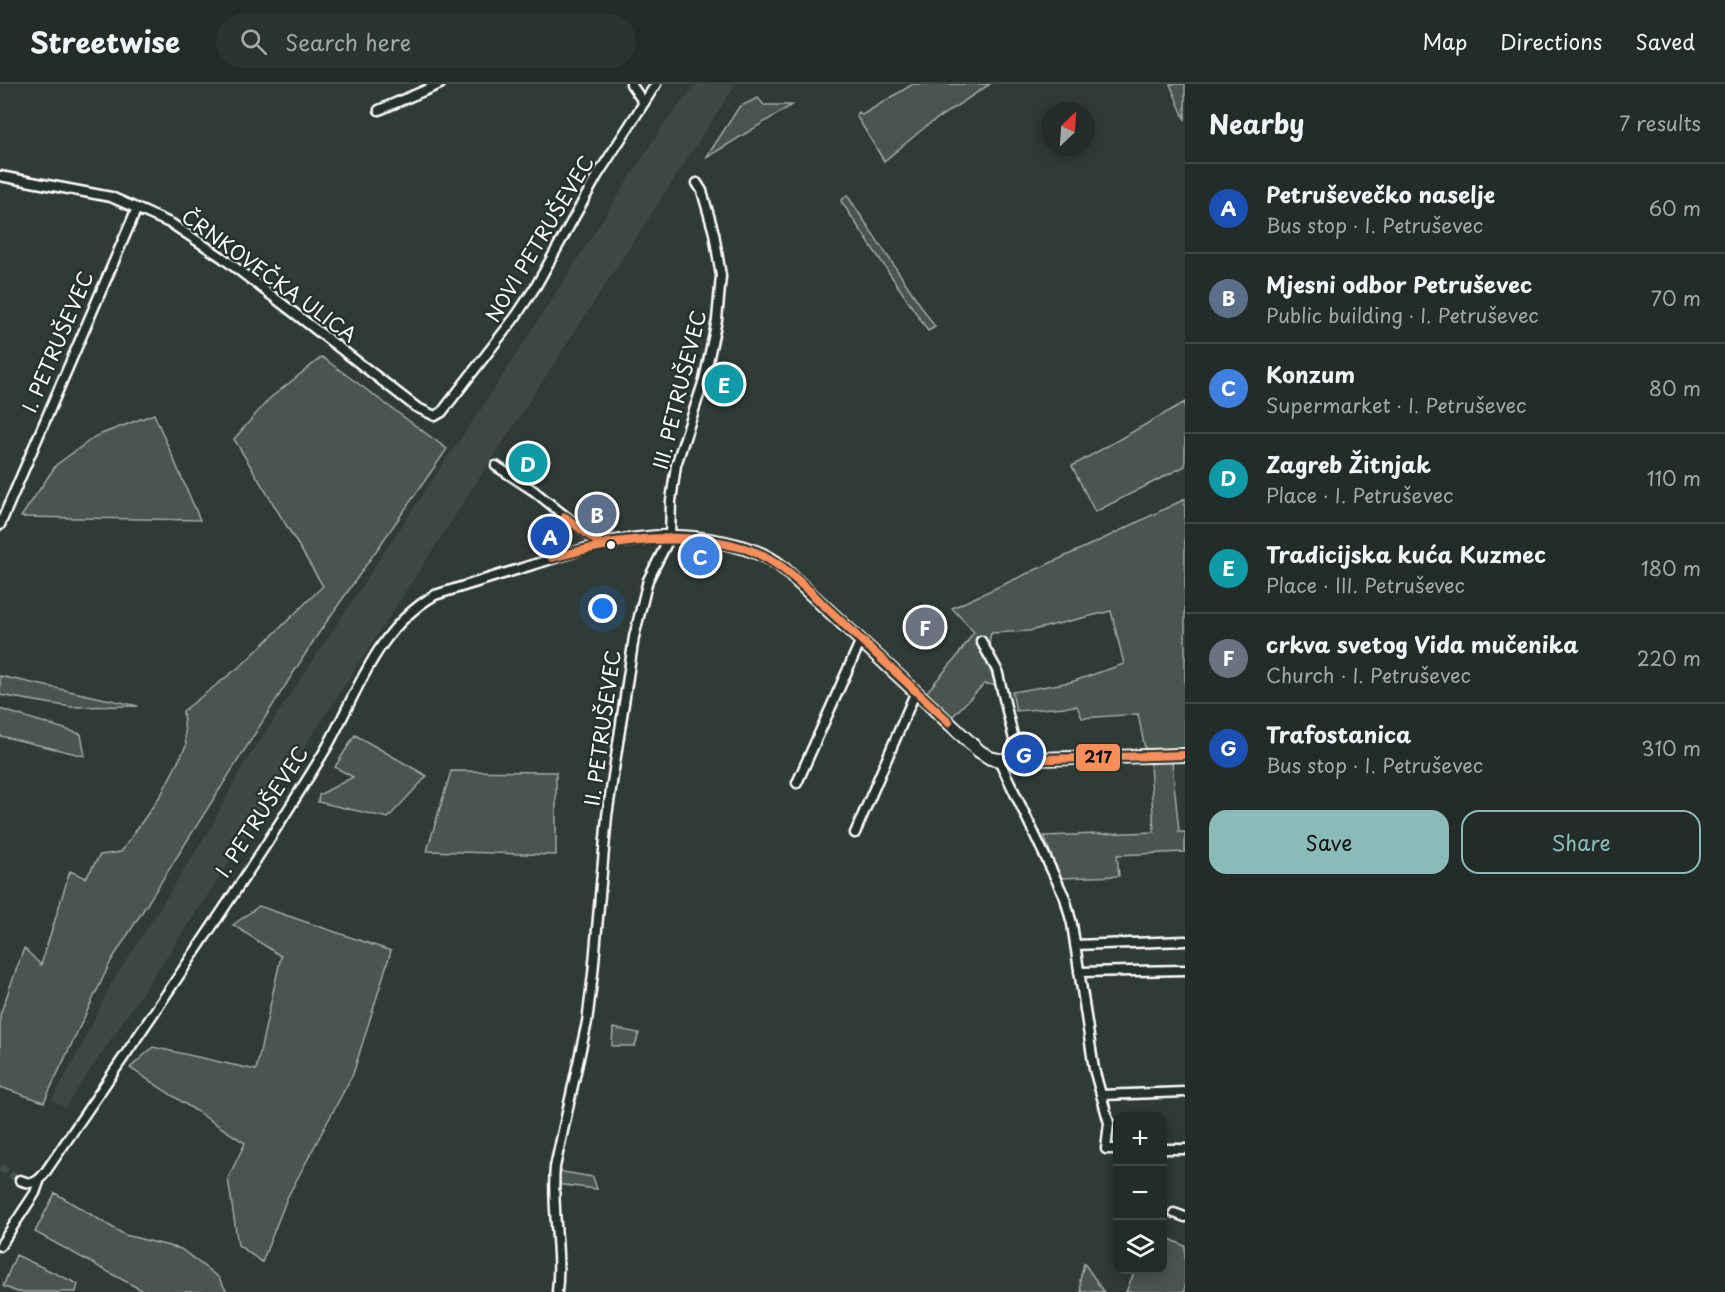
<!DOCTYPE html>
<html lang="en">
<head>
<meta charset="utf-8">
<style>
  :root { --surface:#232c28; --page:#2b3430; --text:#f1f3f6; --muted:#a3a7a8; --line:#404845; --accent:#8bbbb9 }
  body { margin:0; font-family:"Playpen Sans",sans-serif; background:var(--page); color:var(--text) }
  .controls { position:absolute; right:18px; bottom:18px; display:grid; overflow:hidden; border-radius:12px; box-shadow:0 3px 15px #0003 }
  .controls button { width:54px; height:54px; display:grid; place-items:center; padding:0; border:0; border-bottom:2px solid var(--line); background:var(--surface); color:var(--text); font:30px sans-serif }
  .compass { position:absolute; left:1041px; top:18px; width:54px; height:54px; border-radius:50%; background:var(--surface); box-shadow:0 3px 15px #0003; rotate:25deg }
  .you { position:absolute; left:603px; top:525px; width:21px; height:21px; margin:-15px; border:4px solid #fff; border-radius:50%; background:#1a73e8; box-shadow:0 0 0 9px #1a73e833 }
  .badge { display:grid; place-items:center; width:39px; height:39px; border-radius:50%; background:var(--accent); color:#fff; font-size:20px; font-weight:700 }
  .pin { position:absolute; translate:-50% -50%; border:3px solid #fff; box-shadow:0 2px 6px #0006 }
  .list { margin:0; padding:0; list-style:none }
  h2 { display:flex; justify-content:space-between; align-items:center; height:78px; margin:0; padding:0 24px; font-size:26px }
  h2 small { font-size:20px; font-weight:400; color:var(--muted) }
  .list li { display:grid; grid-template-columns:39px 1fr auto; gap:18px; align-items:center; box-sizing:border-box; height:90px; padding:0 24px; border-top:2px solid var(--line) }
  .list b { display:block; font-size:22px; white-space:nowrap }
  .list p { margin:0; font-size:20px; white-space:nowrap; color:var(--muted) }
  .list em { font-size:20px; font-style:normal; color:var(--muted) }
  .actions { display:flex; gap:12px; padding:18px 24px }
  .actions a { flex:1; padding:14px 0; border:2px solid var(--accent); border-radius:18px; text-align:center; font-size:21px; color:var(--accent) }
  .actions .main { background:var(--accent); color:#111 }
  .icon { flex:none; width:33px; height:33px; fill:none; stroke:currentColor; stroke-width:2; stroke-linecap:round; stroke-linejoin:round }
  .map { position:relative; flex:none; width:1185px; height:1208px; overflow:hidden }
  header { display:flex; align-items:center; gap:36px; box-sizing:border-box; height:84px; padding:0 30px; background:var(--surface); border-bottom:2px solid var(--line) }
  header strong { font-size:28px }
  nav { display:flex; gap:33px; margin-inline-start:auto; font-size:21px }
  .search { width:420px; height:54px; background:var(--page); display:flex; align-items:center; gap:15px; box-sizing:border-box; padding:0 21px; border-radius:33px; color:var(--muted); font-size:22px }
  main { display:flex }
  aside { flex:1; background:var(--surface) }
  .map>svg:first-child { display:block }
  .built { fill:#3c4842 }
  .green { fill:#4a544f; stroke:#a4aaa7; stroke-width:1.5 }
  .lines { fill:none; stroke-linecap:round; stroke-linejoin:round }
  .street-tunnel { stroke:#444f49; stroke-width:8; stroke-dasharray:8 4; stroke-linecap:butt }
  .street-casing { stroke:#fff; stroke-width:13 }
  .secondary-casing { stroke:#fff; stroke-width:16 }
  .street { stroke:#26332d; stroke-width:8 }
  .secondary { stroke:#26332d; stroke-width:12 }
  .bus-1-casing { stroke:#26332d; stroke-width:12 }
  .bus-1 { stroke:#fa8e5a; stroke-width:8 }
  .bus-dot { fill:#fff; stroke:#26332d; stroke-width:2 }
  .labels { text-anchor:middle; stroke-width:5; stroke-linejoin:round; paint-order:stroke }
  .street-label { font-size:20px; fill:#fff; stroke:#26332d }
  .line-badge { stroke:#26332d; stroke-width:2 }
  .pale-badge-label { font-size:16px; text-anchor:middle; font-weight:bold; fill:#111 }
</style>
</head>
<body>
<header>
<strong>Streetwise</strong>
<div class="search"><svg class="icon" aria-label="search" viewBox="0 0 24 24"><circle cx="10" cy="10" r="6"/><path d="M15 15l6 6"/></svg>Search here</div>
<nav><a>Map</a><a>Directions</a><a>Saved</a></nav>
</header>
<main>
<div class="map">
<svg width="1185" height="1208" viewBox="0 0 1185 1208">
  <rect width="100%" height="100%" fill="#2f3b35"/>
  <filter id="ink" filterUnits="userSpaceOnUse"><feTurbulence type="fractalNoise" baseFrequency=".0167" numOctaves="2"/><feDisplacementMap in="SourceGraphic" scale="12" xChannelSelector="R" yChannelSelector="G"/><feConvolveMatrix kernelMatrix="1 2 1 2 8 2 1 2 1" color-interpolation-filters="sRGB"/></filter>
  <g filter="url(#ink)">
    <path class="built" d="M696 0H736L214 802 65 1024 52 1016 79 967 110 902 210 745 239 688 426 405 485 319 664 40Z"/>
    <path class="green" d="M913 0H990L929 40 884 77 856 31 859 28 862 31Z
      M1170 0H1185V36Z
      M758 14 764 21H792L706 74 739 23Z
      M847 111 935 243 928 247 926 244 841 117Z
      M322 273 447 365 316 553 111 877 44 1018 0 1003V931L24 864 41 881 70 787 86 794 100 771 121 768 162 709 186 662 183 627 243 580 323 502 234 355 269 315Z
      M1185 318V382L1095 428 1072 382Z
      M154 330 200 436 21 433 56 381 96 352Z
      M1185 415V664L1145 665 1138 630 1082 634 1077 622 1016 627 1012 608 1071 598 1124 580 1111 527 1029 547 991 549C986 569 987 582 996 601L984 600 951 634 925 610 956 574 974 548 952 524 1105 454Z
      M0 592 138 622 71 623 0 611Z
      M0 625 81 650 85 672 0 652Z
      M355 651 427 692 388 734 318 718 319 711 353 693 335 683Z
      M1172 678 1179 748H1185V768L1117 771 1119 792 1060 794 1044 752 1154 748 1150 679Z
      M451 687 556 688V771L427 767Z
      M259 822 391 867 353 990 287 1114 262 1178 238 1161 228 1094 245 1059 130 984 153 963 256 986 281 872 233 841Z
      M613 944 639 949 635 962H612Z
      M557 1087 593 1093 597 1105 556 1100Z
      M55 1109 125 1151 181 1165 219 1194 227 1208H145L35 1148Z
      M1163 1152 1185 1162V1208H1126L1135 1186H1162Z
      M16 1171 78 1200 76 1208H17L3 1202Z
      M1084 1179 1104 1208H1081L1080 1196Z"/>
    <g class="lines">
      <path class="street-tunnel" d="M0 1083 20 1096"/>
      <defs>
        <path id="street" d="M631 0 644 19
          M379 26 440 0
          M0 92 111 113 172 140 223 174 416 323 435 332 442 328 516 232 536 202 597 92 656 0
          M496 382 534 407 600 460
          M0 441 137 124
          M981 557 997 586 1019 676
          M999 676 1065 814 1072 840 1094 985 1109 1039 1106 1065H1118
          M797 699 861 556
          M855 749 916 607
          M1075 861 1185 857
          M1079 888 1185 886
          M1101 1011 1185 1008
          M1162 1065H1185
          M20 1096C31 1101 37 1099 44 1090 119 980 195 870 267 759 287 727 308 695 327 663 358 607 377 544 435 511L600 460
          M1174 1129 1185 1133
          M0 1162 35 1109 40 1095
          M557 1208C562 1166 551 1125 555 1083L587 938 593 890 607 732 634 553 648 496 670 453 671 417 676 381 704 296 717 236 721 192 714 149 702 107 697 99"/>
        <path id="secondary" d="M600 460C620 457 640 454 660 453 695 451 755 460 782 483L979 667 990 674 999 676 1185 671"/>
      </defs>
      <use href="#street" class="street-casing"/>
      <use href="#secondary" class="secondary-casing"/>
      <use href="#street" class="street"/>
      <use href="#secondary" class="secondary"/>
      <defs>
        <path id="bus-1" d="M565 433 600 460C649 453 696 449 744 464 679 448 616 456 552 474L553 457Z
          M744 464C780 474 803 501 829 526
          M744 464C779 476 802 501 829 526
          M829 526 949 638
          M829 526 949 638
          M1185 671 1019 676H1008Z"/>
      </defs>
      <use href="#bus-1" class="bus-1-casing"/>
      <use href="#bus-1" class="bus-1"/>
    </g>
  </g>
  <circle class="bus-dot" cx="611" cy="461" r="5"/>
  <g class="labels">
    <g class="street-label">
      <text transform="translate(540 155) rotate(-59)" y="7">NOVI PETRUŠEVEC</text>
      <text transform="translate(269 192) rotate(36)" y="7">ČRNKOVEČKA ULICA</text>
      <text transform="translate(58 258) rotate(-67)" y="7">I. PETRUŠEVEC</text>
      <text transform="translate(680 306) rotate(-76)" y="7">III. PETRUŠEVEC</text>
      <text transform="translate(603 644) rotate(-82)" y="7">II. PETRUŠEVEC</text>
      <text transform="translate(262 728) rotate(-57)" y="7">I. PETRUŠEVEC</text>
    </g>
  </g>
  <rect class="line-badge" x="1075" y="659" width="46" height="29" rx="6" fill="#fa8e5a"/>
  <g class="pale-badge-label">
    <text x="1098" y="679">217</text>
  </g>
</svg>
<div class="controls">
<button>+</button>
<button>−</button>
<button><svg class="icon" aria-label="layers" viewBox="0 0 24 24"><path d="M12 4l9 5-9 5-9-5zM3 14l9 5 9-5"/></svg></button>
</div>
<svg class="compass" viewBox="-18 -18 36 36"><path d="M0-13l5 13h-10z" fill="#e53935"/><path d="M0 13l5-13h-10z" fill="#a3a7a8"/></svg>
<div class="you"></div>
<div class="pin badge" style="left:550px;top:452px;background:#1a4fb4">A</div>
<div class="pin badge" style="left:597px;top:430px;background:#5c6f8a">B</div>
<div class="pin badge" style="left:700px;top:472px;background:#3f7fe0">C</div>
<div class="pin badge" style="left:528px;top:379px;background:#0f9aa8">D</div>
<div class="pin badge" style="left:724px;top:300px;background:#0f9aa8">E</div>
<div class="pin badge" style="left:925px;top:543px;background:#6b7280">F</div>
<div class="pin badge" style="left:1024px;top:670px;background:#1a4fb4">G</div>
</div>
<aside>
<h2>Nearby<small>7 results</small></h2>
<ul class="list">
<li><span class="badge" style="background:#1a4fb4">A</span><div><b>Petruševečko naselje</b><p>Bus stop · I. Petruševec</p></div><em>60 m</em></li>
<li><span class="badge" style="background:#5c6f8a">B</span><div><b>Mjesni odbor Petruševec</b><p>Public building · I. Petruševec</p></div><em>70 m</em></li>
<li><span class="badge" style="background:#3f7fe0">C</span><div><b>Konzum</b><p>Supermarket · I. Petruševec</p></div><em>80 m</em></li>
<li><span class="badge" style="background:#0f9aa8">D</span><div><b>Zagreb Žitnjak</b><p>Place · I. Petruševec</p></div><em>110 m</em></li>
<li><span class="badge" style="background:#0f9aa8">E</span><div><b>Tradicijska kuća Kuzmec</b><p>Place · III. Petruševec</p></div><em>180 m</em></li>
<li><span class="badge" style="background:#6b7280">F</span><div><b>crkva svetog Vida mučenika</b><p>Church · I. Petruševec</p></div><em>220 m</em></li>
<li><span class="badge" style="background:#1a4fb4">G</span><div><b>Trafostanica</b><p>Bus stop · I. Petruševec</p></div><em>310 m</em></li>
</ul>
<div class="actions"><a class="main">Save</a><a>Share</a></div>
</aside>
</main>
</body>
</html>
